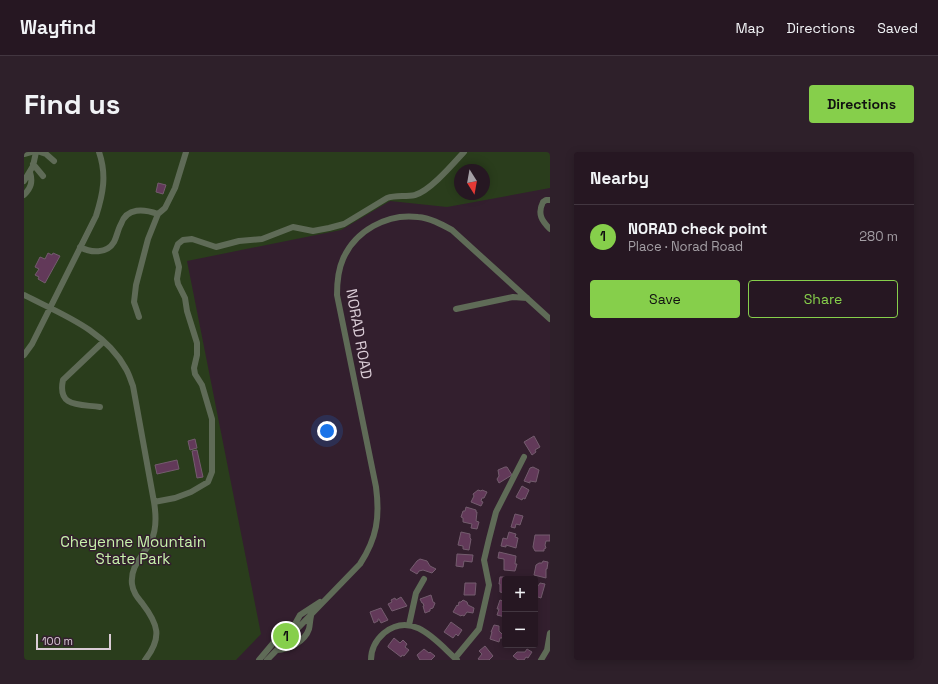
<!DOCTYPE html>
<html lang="en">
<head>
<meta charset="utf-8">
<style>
  :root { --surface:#261722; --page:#2e202a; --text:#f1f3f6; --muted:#a49fa5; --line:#423640; --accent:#86cf4b }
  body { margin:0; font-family:"Space Grotesk",sans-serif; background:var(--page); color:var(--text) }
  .controls { position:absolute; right:12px; bottom:12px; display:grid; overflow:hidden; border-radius:4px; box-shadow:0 2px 10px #0003 }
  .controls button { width:36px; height:36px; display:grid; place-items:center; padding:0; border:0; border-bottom:1px solid var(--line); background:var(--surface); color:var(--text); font:20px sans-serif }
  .compass { position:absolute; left:430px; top:12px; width:36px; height:36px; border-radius:50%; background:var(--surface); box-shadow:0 2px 10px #0003; rotate:169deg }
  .scale { position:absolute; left:12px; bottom:10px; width:75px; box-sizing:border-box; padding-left:4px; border:2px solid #daccd6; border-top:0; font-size:11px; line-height:14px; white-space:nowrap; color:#daccd6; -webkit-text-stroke:3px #331f2e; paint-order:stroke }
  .you { position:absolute; left:303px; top:279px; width:14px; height:14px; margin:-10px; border:3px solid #fff; border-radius:50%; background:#1a73e8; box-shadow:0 0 0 6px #1a73e833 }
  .badge { display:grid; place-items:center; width:26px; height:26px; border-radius:50%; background:var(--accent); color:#111; font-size:13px; font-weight:700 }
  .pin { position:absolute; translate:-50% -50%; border:2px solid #fff; box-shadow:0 1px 4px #0006 }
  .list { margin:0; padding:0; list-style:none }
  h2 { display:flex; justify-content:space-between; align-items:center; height:52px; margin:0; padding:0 16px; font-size:17px }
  h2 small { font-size:13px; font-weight:400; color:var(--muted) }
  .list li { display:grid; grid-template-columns:26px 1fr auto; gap:12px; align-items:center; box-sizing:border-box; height:64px; padding:0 16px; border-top:1px solid var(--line) }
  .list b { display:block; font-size:15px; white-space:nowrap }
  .list p { margin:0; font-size:13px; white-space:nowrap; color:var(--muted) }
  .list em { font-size:13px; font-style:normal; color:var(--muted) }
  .actions { display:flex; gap:8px; padding:12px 16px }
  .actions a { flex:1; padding:9px 0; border:1px solid var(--accent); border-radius:4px; text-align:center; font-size:14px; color:var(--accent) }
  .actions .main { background:var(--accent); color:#111 }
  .map { position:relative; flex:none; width:526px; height:508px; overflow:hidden; border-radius:4px }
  header { display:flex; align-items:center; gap:24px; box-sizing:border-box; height:56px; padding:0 20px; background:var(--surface); border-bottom:1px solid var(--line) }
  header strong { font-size:19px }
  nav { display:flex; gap:22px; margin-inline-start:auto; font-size:14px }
  .intro { display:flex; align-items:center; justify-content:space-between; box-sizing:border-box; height:96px; padding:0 24px }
  h1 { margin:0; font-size:28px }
  .button { padding:10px 18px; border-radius:4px; background:var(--accent); color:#111; font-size:14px; font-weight:700 }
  main { display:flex; gap:24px; padding:0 24px }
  aside { flex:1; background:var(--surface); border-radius:4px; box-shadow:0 2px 10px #0003 }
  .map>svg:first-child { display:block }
  .green { fill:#2a3d1c; fill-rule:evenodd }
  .building { fill:#623959; stroke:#745c6e }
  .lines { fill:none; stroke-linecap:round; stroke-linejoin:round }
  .minor { stroke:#5f6b57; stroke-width:6 }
  .labels { text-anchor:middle; stroke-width:3; stroke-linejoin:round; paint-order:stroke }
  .street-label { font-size:15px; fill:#daccd6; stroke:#331f2e }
  .park-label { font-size:15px; fill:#c7f2ab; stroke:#331f2e }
</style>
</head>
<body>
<header>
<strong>Wayfind</strong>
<nav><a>Map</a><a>Directions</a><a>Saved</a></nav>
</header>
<div class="intro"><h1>Find us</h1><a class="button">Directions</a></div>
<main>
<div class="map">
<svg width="526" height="508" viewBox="0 0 526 508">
  <rect width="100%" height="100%" fill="#331f2e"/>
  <path class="green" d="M0 0H526V36L423 55 366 49 317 78 163 109 237 482 212 508H0ZM436 18H460V42H436Z"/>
  <path class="building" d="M134 31 142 33 139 42 132 40Z
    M24 101 28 103 29 101 36 104 21 131 14 127 15 125 11 123 15 117 11 115 16 105 21 107Z
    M510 284 516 295 511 298 512 300 508 303 500 290Z
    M171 287 173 296 166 298 164 289Z
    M173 298 179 325 173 326 168 299Z
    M153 308 155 317 133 322 131 313Z
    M481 315H483L488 323 475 331 473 327 475 324 474 318Z
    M509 315 515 318 512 330 506 329V331L500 329 506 316Z
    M498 334 505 338 501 347 499 346 498 348 492 345Z
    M454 338 457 339 458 338 463 340 460 346H458L457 349 459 350 457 354 447 350 450 344 449 342Z
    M442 355 452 358V360H453L452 369 455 370 453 377 447 376 448 372 439 370V366L437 365 439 359H441Z
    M491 362 499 364 496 373 492 372 491 376 487 375Z
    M437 380 446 382V386L447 387 445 398 439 397V394L434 393Z
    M485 380 492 382 491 385 494 386 492 396 482 393V395L477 394 479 386 483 387Z
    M511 383H526V389H522L521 393 522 396 520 397V399H511L509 395Z
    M475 400 492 404 491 412H493L491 419 480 418V407L474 406Z
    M433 402 449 403 448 410 440 409 439 415 432 414Z
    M396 407 403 409 406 414 412 417 408 421 399 418 395 419 393 422 386 418 393 409Z
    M519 409 524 410 523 417H522V426L510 423 512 413 515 411H518Z
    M476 425H481V441L476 440V432H475Z
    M441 431H452L451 443H440Z
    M516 431 521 432 517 446 511 444V435L515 433Z
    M407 443 409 450 411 451 409 456 406 457V459L401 461 399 454H400L399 451H398L396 447Z
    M377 445 383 454 368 459 364 452 368 450 367 448 371 446 372 448Z
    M439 448 443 450 444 453 450 456 449 461 443 460 440 464 438 463 437 464 429 460 433 453 434 454 435 450H437Z
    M476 448 481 450V465L473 463 475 457H473Z
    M357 456 364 468 357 471 355 467H354V469L350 471 346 460Z
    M427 470 438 478 434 484 432 482 429 486 420 480Z
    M470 473 475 474V479L479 483 478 486H476L475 490 466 487 468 480H467Z
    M370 486 376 491 379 488 383 492 381 495 385 498 380 504 378 503 377 505 364 495V494Z
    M461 494 469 504 465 508H456L454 507 458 502 455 499Z
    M400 497 405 501 406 500 411 504 407 508H396L393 503Z
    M503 497 508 500 504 506 502 505 500 508H494L489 504 493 500H501Z"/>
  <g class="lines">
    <path class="minor" d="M16 0 22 2 30 9
      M0 2 7 0
      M9 12 19 24
      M0 29 9 14 12 0
      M0 43C7 36 9 30 6 20
      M526 48H522L519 50C513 62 518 69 526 77
      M56 95C67 101 83 102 90 90 93 84 94 77 97 72 103 55 120 57 134 62
      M0 143C37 162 81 178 102 217 105 222 107 229 109 234L130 350C132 362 133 377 127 389 119 404 106 414 108 432 109 440 113 445 118 451 134 472 139 485 121 508
      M432 157 489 145 503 146
      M115 165 110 150 112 133 124 87 134 62 141 56 151 36 162 0
      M0 203 8 192 72 64C79 42 83 23 75 0
      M76 255C56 252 33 256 39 228L79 190
      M130 350 151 346 167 340 184 330 188 320V267L178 233 171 222 170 216 173 203V191L163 159 161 146 154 132 153 127 155 115 151 100 154 92 159 88 168 87 192 95 215 89 238 87 269 75 289 79 305 76 320 72 363 46C372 43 381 45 391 43 406 39 429 12 440 0
      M385 473 392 441 400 427
      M253 498C265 498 281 489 285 477 286 473 286 468 287 464
      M431 506 455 477 465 433 460 408 465 387 472 360 500 305
      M235 508 256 483 271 472 276 463 296 450
      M243 508 336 412C353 386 356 365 352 335L313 143C313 131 314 118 319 107 331 79 363 61 394 65 406 66 417 72 428 78L526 167
      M347 508C347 497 352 488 360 481 389 458 413 490 433 508
      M517 508 523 498 526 481"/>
  </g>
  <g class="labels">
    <g class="street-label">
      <text transform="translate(335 182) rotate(80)" y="5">NORAD ROAD</text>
    </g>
    <g class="park-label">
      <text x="109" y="395">Cheyenne Mountain<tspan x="109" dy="17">State Park</tspan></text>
    </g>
  </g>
</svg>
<div class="controls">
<button>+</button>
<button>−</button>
</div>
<svg class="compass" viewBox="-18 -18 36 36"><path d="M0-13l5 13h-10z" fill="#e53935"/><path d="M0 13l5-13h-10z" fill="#a49fa5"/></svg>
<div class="scale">100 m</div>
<div class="you"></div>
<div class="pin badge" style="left:262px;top:484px">1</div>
</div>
<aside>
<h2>Nearby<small></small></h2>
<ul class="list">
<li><span class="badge">1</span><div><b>NORAD check point</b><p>Place · Norad Road</p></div><em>280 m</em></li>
</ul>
<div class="actions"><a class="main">Save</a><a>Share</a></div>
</aside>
</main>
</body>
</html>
